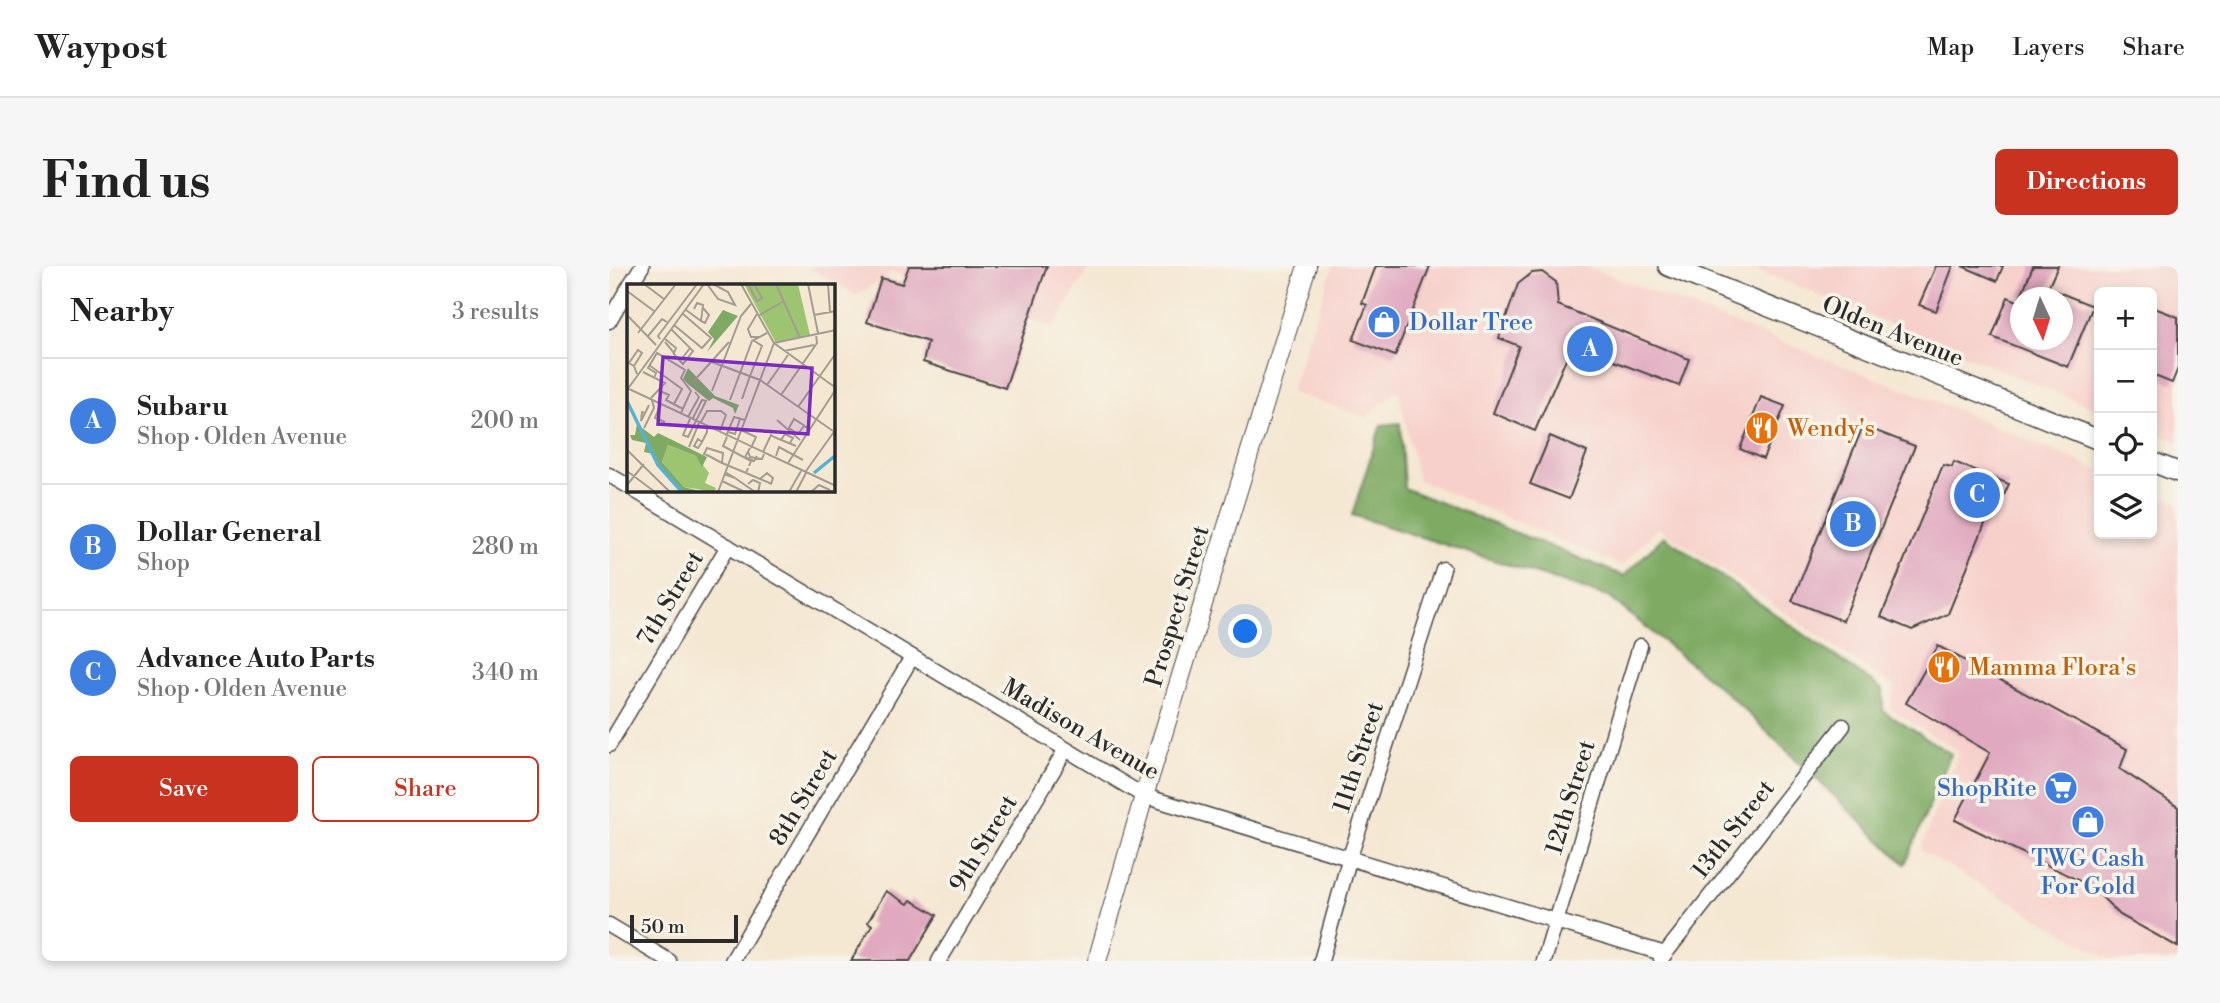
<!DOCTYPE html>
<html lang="en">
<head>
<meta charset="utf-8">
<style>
  :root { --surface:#fff; --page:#f6f6f6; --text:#222; --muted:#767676; --line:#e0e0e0; --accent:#c8321e }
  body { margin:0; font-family:"Libre Bodoni",serif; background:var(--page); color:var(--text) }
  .controls { position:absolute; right:21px; top:21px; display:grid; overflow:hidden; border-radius:10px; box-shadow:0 4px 10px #0003 }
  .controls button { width:63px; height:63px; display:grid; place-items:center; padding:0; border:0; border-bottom:2px solid var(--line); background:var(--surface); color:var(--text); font:35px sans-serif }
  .compass { position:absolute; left:1401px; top:21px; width:63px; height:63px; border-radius:50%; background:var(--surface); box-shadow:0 4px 10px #0003; rotate:176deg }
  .scale { position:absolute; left:21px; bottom:18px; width:108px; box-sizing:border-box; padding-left:7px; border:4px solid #2b2b2b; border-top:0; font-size:19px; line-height:24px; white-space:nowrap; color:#2b2b2b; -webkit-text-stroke:5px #f7f3e8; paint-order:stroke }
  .you { position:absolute; left:637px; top:366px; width:24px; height:24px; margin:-18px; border:5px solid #fff; border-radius:50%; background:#1a73e8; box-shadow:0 0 0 10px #1a73e833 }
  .badge { display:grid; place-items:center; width:46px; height:46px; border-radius:50%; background:var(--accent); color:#fff; font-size:23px; font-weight:700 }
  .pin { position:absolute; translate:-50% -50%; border:4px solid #fff; box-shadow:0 2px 7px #0006 }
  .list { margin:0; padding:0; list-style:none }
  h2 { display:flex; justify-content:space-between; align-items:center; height:91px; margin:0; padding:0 28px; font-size:30px }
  h2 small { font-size:23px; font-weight:400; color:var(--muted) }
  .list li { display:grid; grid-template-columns:46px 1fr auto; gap:21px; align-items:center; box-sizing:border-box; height:126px; padding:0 28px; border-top:2px solid var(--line) }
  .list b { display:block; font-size:26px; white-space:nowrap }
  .list p { margin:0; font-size:23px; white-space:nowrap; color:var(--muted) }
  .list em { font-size:23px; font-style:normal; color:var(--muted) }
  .actions { display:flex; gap:14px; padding:21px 28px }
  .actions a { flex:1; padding:16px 0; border:2px solid var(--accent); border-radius:10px; text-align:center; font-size:24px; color:var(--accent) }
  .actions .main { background:var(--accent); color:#fff }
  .icon { flex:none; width:38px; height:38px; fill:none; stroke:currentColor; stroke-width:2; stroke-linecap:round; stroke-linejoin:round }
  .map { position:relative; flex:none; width:1569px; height:695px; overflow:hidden; border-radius:10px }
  header { display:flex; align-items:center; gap:42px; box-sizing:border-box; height:98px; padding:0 35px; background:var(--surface); border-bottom:2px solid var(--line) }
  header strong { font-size:33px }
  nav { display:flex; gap:38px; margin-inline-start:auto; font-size:24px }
  .intro { display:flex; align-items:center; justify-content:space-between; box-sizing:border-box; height:168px; padding:0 42px }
  h1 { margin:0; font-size:49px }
  .button { padding:18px 32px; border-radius:10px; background:var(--accent); color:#fff; font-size:24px; font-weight:700 }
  main { display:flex; gap:42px; padding:0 42px }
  aside { flex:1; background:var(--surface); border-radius:10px; box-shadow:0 4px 10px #0003 }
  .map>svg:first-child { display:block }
  .built { fill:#f7d0cb; fill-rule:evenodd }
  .forest { fill:#7eaa63; stroke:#546a47; stroke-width:2 }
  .building { fill:#e0a9bf }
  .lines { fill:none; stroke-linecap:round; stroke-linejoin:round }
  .minor-casing { stroke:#494744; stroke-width:17 }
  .tertiary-casing { stroke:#494744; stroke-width:20 }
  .secondary-casing { stroke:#494744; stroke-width:22 }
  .minor { stroke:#fff; stroke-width:14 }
  .tertiary { stroke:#fff; stroke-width:18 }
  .secondary { stroke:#fff; stroke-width:19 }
  .labels { text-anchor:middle; stroke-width:7; stroke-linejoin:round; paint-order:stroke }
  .shop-label { font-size:24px; fill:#366cbe; stroke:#f7f3e8; text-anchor:start }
  .street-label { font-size:24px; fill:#2b2b2b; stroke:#f7f3e8 }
  .food-label { font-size:24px; fill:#c56008; stroke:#f7f3e8; text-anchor:start }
  .inset-river { fill:none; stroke:#56b2d4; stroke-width:3.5 }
  .inset-road { fill:none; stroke:#a49c90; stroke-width:2 }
  .view { fill:#7b2cbf; fill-opacity:0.15; stroke:#7b2cbf; stroke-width:3.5 }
  .inset-edge { fill:none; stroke:#2b2b2b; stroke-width:3.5 }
</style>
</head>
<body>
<header>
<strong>Waypost</strong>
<nav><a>Map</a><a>Layers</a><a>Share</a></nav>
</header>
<div class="intro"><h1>Find us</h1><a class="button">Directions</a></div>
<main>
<aside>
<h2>Nearby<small>3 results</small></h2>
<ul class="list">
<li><span class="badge" style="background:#3f7fe0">A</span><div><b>Subaru</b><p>Shop · Olden Avenue</p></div><em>200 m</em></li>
<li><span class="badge" style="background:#3f7fe0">B</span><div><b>Dollar General</b><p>Shop</p></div><em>280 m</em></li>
<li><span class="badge" style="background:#3f7fe0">C</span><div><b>Advance Auto Parts</b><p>Shop · Olden Avenue</p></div><em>340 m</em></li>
</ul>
<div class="actions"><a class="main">Save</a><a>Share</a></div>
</aside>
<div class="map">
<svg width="1569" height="695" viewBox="0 0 1569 695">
  <rect width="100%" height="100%" fill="#f7f3e8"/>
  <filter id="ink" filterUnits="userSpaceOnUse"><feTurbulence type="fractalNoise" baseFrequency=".0143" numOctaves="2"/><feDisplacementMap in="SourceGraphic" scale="14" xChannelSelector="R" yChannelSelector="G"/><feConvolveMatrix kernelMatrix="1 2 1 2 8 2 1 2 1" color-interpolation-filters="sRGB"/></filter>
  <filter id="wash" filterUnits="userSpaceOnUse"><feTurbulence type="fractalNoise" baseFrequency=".00686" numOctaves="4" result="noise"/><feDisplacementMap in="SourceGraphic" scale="28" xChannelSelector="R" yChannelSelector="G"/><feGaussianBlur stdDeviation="1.57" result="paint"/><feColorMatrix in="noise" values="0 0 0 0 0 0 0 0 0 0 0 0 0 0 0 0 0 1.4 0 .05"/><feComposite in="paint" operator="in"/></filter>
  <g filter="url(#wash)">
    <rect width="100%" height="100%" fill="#f5e8d3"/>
    <path class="built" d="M199 0H481L445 61 283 6 247 30Z
      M724 0H977L1344 142 1490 204V268H1543V226L1569 237V695H1504L1311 584 1349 486 1280 442 1286 421 1049 261 1013 300 809 214 789 124 757 151 681 126Z
      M1139 0H1569V176L1543 165V26H1490V144ZM1412 32H1454V74H1412Z"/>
    <path class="forest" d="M791 157 795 222 1015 310 1055 270 1274 424V445L1342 488 1296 598 1121 430 1000 331 743 249 772 159Z"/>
    <g id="blocks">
      <path class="building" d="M300 0H438L396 122 314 96 319 76 258 56 272 12 293 18Z
        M767 0H821L786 90 744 74 758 39 753 37Z
        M1327 0H1344L1327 45 1310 39Z
        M1353 0H1394L1388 15Z
        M1424 0H1449L1439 22 1484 40 1459 101 1383 71 1399 31 1411 36V74H1453V32H1411Z
        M933 6 947 16 949 39 1080 93 1070 120 997 92 993 99 960 86 926 165 884 147 910 80 890 72 909 18 923 7Z
        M1543 41 1569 51V102L1563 117 1543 109Z
        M1152 131 1176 140 1154 193 1131 183Z
        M1254 160 1306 180 1234 355 1183 335Z
        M941 170 978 186 960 233 921 218Z
        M1345 196 1400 218 1390 240 1384 238 1339 348 1303 364 1272 351 1334 199 1343 201Z
        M1329 380 1518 483 1511 503 1569 541V681L1511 649 1483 621 1346 554 1381 487 1297 437Z
        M277 625 299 638 302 634 328 649 301 695H242L263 659 259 656Z"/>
    </g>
  </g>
  <g filter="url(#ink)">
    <use href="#blocks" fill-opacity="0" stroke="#494744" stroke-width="2"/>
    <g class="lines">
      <defs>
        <path id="minor" d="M21 19 33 0
          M0 55 19 22
          M0 209 19 220
          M25 224 535 530 1056 688
          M0 479 119 280
          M0 659 60 695
          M1052 693 1234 460
          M123 695 303 391
          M330 695 457 483
          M712 695 740 594 834 303
          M935 695 1031 380"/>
        <path id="tertiary" d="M488 695 535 530 698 0"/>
        <path id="secondary" d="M1059 0 1490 174
          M1543 196 1569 206"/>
      </defs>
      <use href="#minor" class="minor-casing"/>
      <use href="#tertiary" class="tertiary-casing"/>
      <use href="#secondary" class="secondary-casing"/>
      <use href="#minor" class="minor"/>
      <use href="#tertiary" class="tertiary"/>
      <use href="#secondary" class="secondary"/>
    </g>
  </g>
  <defs>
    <symbol id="shop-disc" viewBox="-11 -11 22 22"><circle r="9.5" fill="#3f7fe0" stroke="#f7f3e8"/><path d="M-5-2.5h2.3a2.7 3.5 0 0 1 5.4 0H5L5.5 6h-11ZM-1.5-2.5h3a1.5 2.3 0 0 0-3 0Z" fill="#fff"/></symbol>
    <symbol id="restaurant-disc" viewBox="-11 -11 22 22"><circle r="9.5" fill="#e8710a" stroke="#f7f3e8"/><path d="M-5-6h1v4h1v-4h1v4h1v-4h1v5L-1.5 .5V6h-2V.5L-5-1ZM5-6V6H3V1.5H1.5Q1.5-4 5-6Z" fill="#fff"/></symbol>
    <symbol id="supermarket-disc" viewBox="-11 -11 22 22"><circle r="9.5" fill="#3f7fe0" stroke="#f7f3e8"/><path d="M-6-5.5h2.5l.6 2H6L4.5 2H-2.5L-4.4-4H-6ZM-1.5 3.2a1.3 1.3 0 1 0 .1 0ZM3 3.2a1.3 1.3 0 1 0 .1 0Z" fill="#fff"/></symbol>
  </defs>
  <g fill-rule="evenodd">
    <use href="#shop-disc" x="756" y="37" width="38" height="38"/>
    <use href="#restaurant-disc" x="1134" y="143" width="38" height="38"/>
    <use href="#restaurant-disc" x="1316" y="382" width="38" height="38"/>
    <use href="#supermarket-disc" x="1433" y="503" width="38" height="38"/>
    <use href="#shop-disc" x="1460" y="537" width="38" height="38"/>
  </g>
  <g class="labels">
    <g class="shop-label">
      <text x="800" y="64">Dollar Tree</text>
      <text x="1428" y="530" text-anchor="end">ShopRite</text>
      <text x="1479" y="600" text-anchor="middle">TWG Cash<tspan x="1479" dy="28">For Gold</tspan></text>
    </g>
    <g class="street-label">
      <text transform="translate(1284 65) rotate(22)" y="8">Olden Avenue</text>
      <text transform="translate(61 332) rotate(-59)" y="8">7th Street</text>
      <text transform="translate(568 340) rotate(-73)" y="8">Prospect Street</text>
      <text transform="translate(472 463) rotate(30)" y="8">Madison Avenue</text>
      <text transform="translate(749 491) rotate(-72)" y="8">11th Street</text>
      <text transform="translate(194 531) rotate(-59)" y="8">8th Street</text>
      <text transform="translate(961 531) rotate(-73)" y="8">12th Street</text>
      <text transform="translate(1124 563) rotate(-52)" y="8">13th Street</text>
      <text transform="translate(374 577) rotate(-59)" y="8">9th Street</text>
    </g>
    <g class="food-label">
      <text x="1178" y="170">Wendy's</text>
      <text x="1360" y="409">Mamma Flora's</text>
    </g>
  </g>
  <g transform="translate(18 18)">
    <rect width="208" height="208" fill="#f5e8d3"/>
    <path d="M117 0H171L183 51 149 59ZM41 161 69 172 82 189 78 199 89 204 87 208 57 203 35 178Z" fill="#9dc571"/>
    <path d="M96 26 111 32 80 68 87 55 81 48ZM61 84 88 112 112 121 108 130 106 124 86 114 82 117 62 101 56 95ZM10 140 27 153 31 149 80 173 75 183 69 172 41 161 35 178 57 203 76 208H54L29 180 26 170 17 168 19 159 5 156 3 151H8Z" fill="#7eaa63"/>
    <path class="inset-river" d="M0 117 31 181 55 208M187 189 209 171"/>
    <path class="inset-road" d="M17 0 37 15M80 0 91 15 108 21 101 8 86 0M114 0 147 59 209 104M121 0 130 17 135 14 127 0M149 0 173 54M181 0 191 49M201 0 203 28M0 7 27 27M59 26 74 37 76 21 70 19 67 25M130 30 121 45 124 53H133M0 31 29 61M187 31 209 27M131 32 157 17M74 37 78 39 82 31 76 24M47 41 75 64 84 54 56 30M44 45 66 67 56 80 53 77M11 49 49 0M21 52 35 35 40 38M37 54 49 64 47 69 38 58M33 55 31 52 70 0M147 59 209 46M157 67 187 61M46 69 53 77 63 64M85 78 133 96 206 147M22 81 55 105 47 120M7 82 2 79 11 66 15 69 7 82 10 90M16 88 38 99 24 114M123 92 135 62 126 56M27 94 29 89 21 84 30 69 58 86 54 94 64 107 54 129M66 98 102 58M140 101 161 71M35 103 33 107 42 111 39 116 56 125M0 104 209 202M0 106 77 0M85 107 114 32 124 20M154 111 190 59 189 50M115 115 123 92M103 116 125 57 140 49M33 121 28 134 38 138M171 123 209 69M18 129 15 128 14 137 22 121M61 133 72 113 68 108M63 135 56 151 61 153 79 117 75 116 66 134M150 136 173 156M74 138 80 127H94L99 131 93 147M178 142 167 135 162 144 171 150 177 142 181 144M17 144 27 124 25 116M114 146 129 153 124 164M101 148 108 150 113 135M99 152 107 133 118 136M100 153 96 162 124 177 122 182M147 153 169 162M154 156 158 150 166 154 163 159M75 158 71 155 67 162 71 164 75 158 80 148V143M62 163 72 139M123 164 118 173 127 177 130 172M0 166 43 208M121 167 123 173 135 175 137 170M136 168 144 151 147 153M149 172 152 163 176 176M95 179 96 169 80 164 77 170 82 172 95 179 119 189 121 184M161 179 209 105M0 187 28 208M179 187 209 145M119 189 145 200M97 190 108 194 98 188M108 194 128 208M133 195 140 189 146 194 144 200M95 197 118 208M121 200 126 196 133 199 131 208M0 201 17 180M91 208 147 59M162 208 174 187M169 208 179 189M184 208 192 201 203 206"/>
    <path class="view" d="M36 73 185 84 181 150 31 140Z"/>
    <rect width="208" height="208" class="inset-edge"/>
  </g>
</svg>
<div class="controls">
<button>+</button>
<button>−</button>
<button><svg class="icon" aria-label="locate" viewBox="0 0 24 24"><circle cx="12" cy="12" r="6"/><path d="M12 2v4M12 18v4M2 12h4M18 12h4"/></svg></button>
<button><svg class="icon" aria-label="layers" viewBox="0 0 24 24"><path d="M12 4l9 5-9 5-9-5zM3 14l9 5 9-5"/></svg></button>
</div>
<svg class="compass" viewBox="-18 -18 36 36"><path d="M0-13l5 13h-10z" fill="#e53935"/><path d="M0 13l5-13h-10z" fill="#767676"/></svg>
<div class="scale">50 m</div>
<div class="you"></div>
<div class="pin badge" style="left:981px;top:83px;background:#3f7fe0">A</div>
<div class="pin badge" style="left:1244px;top:258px;background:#3f7fe0">B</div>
<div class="pin badge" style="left:1368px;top:229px;background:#3f7fe0">C</div>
</div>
</main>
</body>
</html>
